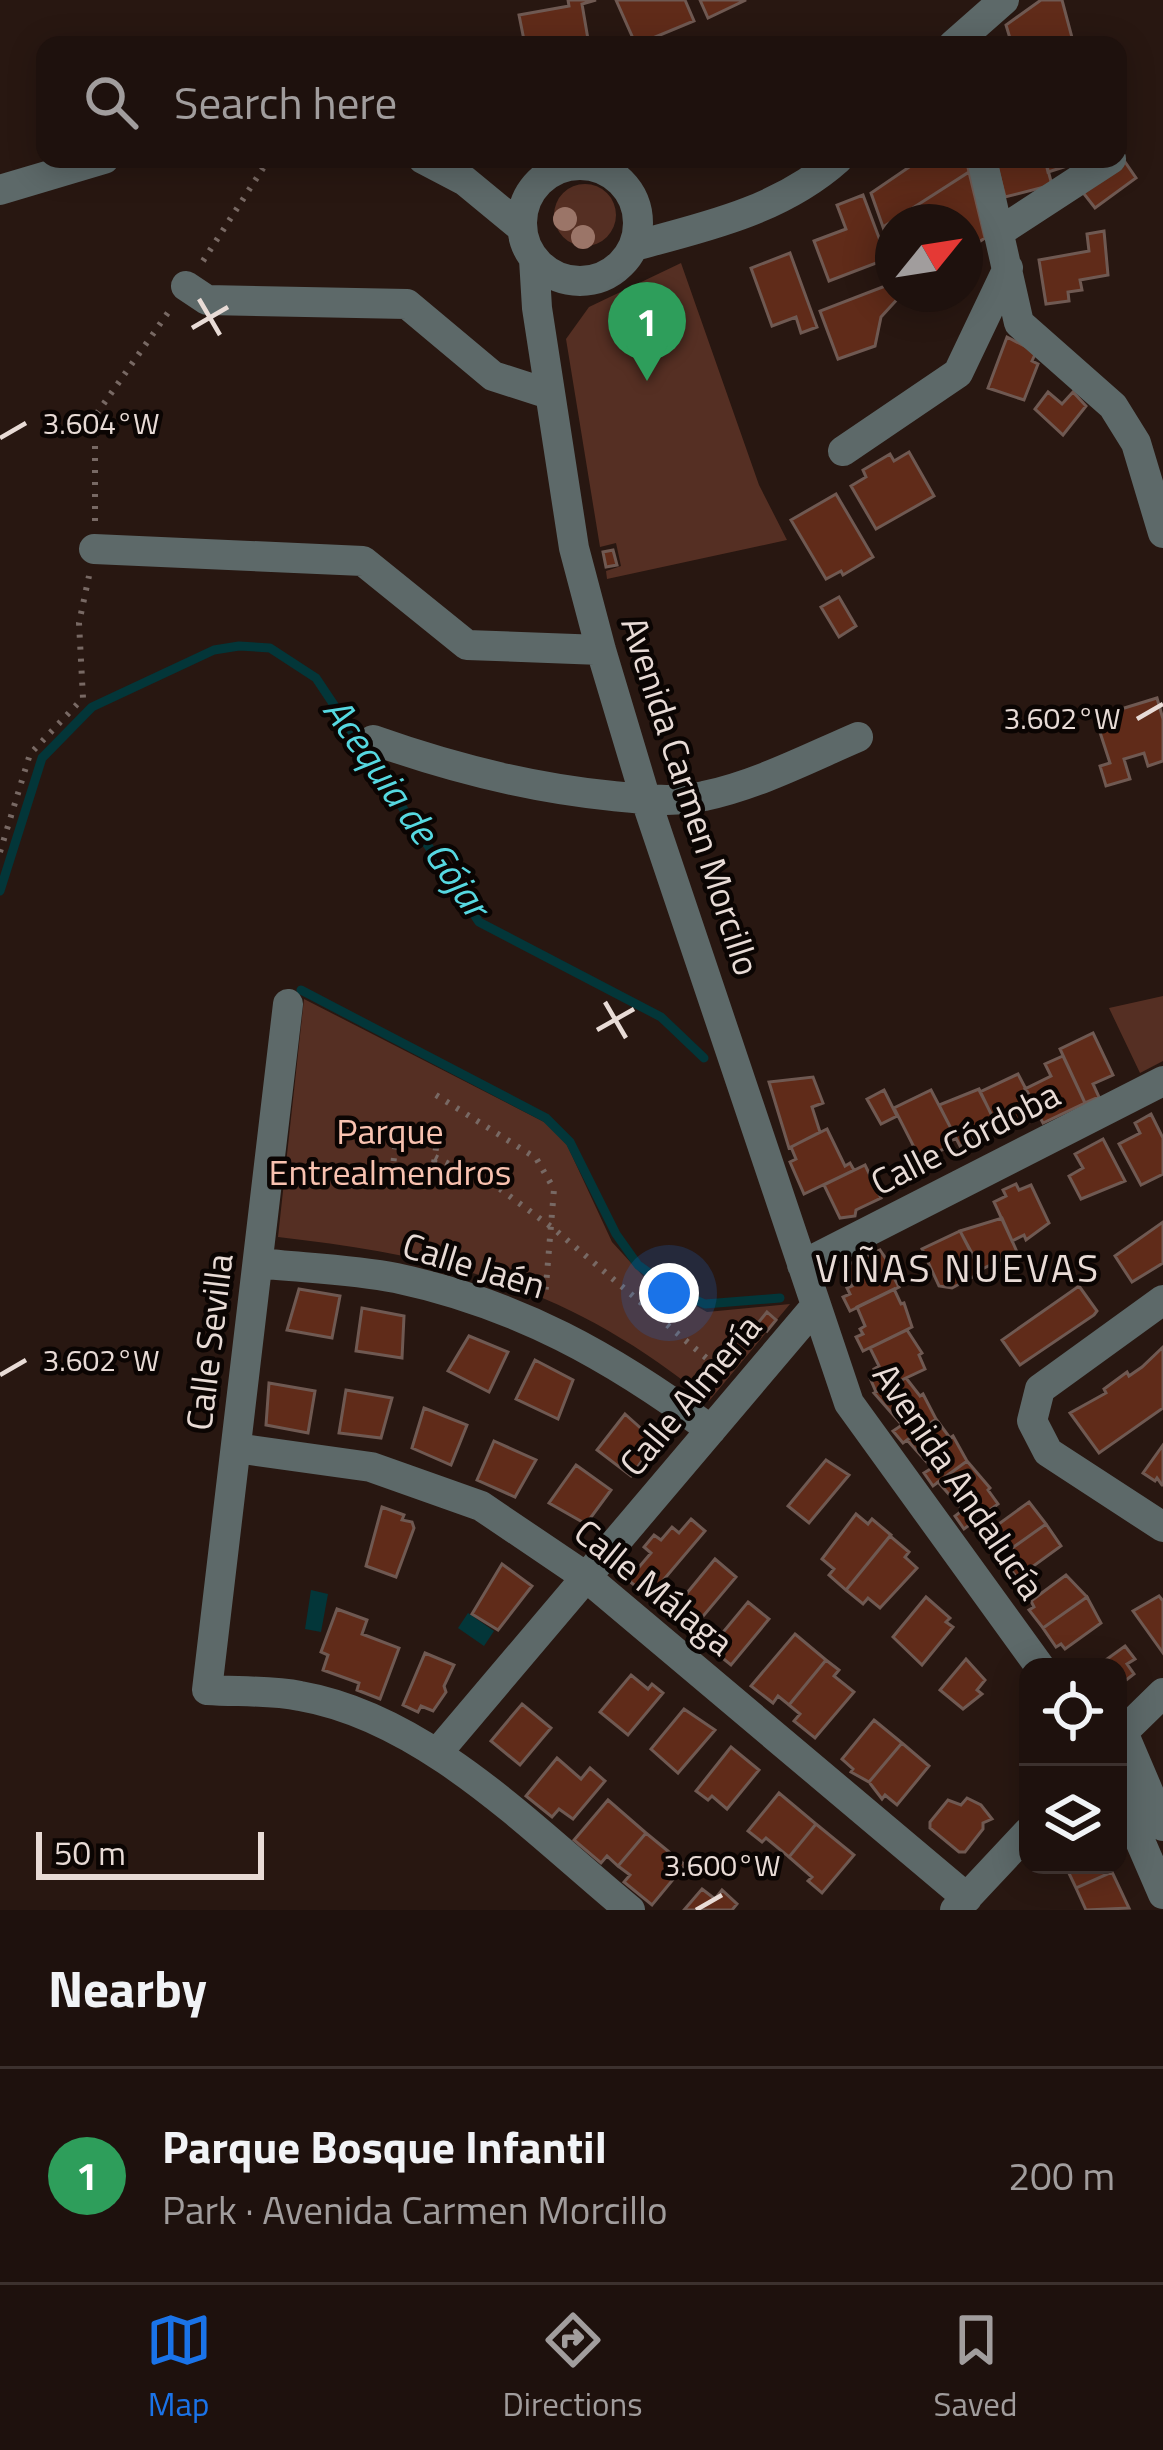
<!DOCTYPE html>
<html lang="en">
<head>
<meta charset="utf-8">
<style>
  :root { --surface:#1e110d; --page:#261a16; --text:#f1f3f6; --muted:#a19d9d; --line:#3c312e; --accent:#1a73e8 }
  body { margin:0; font-family:"Titillium Web",sans-serif; background:var(--page); color:var(--text) }
  .controls { position:absolute; right:36px; bottom:36px; display:grid; overflow:hidden; border-radius:24px; box-shadow:0 6px 30px #0003 }
  .controls button { width:108px; height:108px; display:grid; place-items:center; padding:0; border:0; border-bottom:3px solid var(--line); background:var(--surface); color:var(--text); font:60px sans-serif }
  .compass { position:absolute; left:875px; top:204px; width:108px; height:108px; border-radius:50%; background:var(--surface); box-shadow:0 6px 30px #0003; rotate:60deg }
  .scale { position:absolute; left:36px; bottom:30px; width:228px; box-sizing:border-box; padding-left:12px; border:6px solid #e8dbd6; border-top:0; font-size:33px; line-height:42px; white-space:nowrap; color:#e8dbd6; -webkit-text-stroke:9px #0b0503; paint-order:stroke }
  .you { position:absolute; left:669px; top:1293px; width:42px; height:42px; margin:-30px; border:9px solid #fff; border-radius:50%; background:#1a73e8; box-shadow:0 0 0 18px #1a73e833 }
  .badge { display:grid; place-items:center; width:78px; height:78px; border-radius:50%; background:var(--accent); color:#fff; font-size:39px; font-weight:700 }
  .pin { position:absolute; translate:-50% -99px; filter:drop-shadow(0 3px 6px #0008) }
  .pin::after { content:''; position:absolute; top:63px; width:42px; height:36px; background:inherit; clip-path:polygon(0 0,100% 0,50% 100%) }
  .list { margin:0; padding:0; list-style:none }
  h2 { display:flex; justify-content:space-between; align-items:center; height:156px; margin:0; padding:0 48px; font-size:51px }
  h2 small { font-size:39px; font-weight:400; color:var(--muted) }
  .list li { display:grid; grid-template-columns:78px 1fr auto; gap:36px; align-items:center; box-sizing:border-box; height:216px; padding:0 48px; border-top:3px solid var(--line) }
  .list b { display:block; font-size:45px; white-space:nowrap }
  .list p { margin:0; font-size:39px; white-space:nowrap; color:var(--muted) }
  .list em { font-size:39px; font-style:normal; color:var(--muted) }
  .icon { flex:none; width:66px; height:66px; fill:none; stroke:currentColor; stroke-width:2; stroke-linecap:round; stroke-linejoin:round }
  .map { position:relative; flex:none; width:1163px; height:1910px; overflow:hidden }
  .search { position:absolute; background:var(--surface); box-shadow:0 6px 30px #0003; left:36px; right:36px; top:36px; height:132px; display:flex; align-items:center; gap:30px; box-sizing:border-box; padding:0 42px; border-radius:24px; color:var(--muted); font-size:45px }
  .sheet { height:372px; background:var(--surface) }
  nav { display:flex; justify-content:space-around; align-items:center; box-sizing:border-box; height:168px; border-top:3px solid var(--line); background:var(--surface); font-size:33px; color:var(--muted) }
  nav a { display:grid; justify-items:center; gap:6px }
  nav .on { color:var(--accent) }
  .map>svg:first-child { display:block }
  .green { fill:#552f23 }
  .water { fill:#033639 }
  .lines { fill:none; stroke-linecap:round; stroke-linejoin:round }
  .stream { stroke:#033639; stroke-width:9 }
  .building { fill:#602b19; stroke:#6f5952; stroke-width:3 }
  .path { stroke:#786964; stroke-width:6; stroke-dasharray:3 9; stroke-linecap:butt }
  .minor { stroke:#5d6969; stroke-width:30 }
  .tree { fill:#9b7568 }
  .ticks { fill:none; stroke:#e8dbd6; stroke-width:4.5 }
  .labels { text-anchor:middle; stroke-width:9; stroke-linejoin:round; paint-order:stroke }
  .street-label { font-size:36px; fill:#e8dbd6; stroke:#0b0503 }
  .park-label { font-size:36px; fill:#f9c2b0; stroke:#0b0503 }
  .water-label { font-size:39px; font-style:italic; fill:#56d8e1; stroke:#0b0503 }
  .neighbourhood-label { font-size:39px; letter-spacing:3px; fill:#e8dbd6; stroke:#0b0503 }
  .ticks-label { font-size:30px; text-anchor:middle; fill:#e8dbd6; stroke:#0b0503; stroke-width:9; stroke-linejoin:round; paint-order:stroke }
</style>
</head>
<body>
<div class="map">
<svg width="1163" height="1910" viewBox="0 0 1163 1910">
  <rect width="100%" height="100%" fill="#281711"/>
  <path class="green" d="M554 215a31 31 0 1 1 62 0a31 31 0 1 1-62 0Z
    M681 263 759 485 787 540 607 579 606 571 621 566 616 543 600 547 566 339 589 307Z
    M1163 996V1061L1140 1073 1109 1008Z
    M304 999 548 1124 567 1145 612 1242 643 1276 707 1312 790 1304 709 1401C571 1288 452 1257 278 1237Z"/>
  <path class="water" d="M311 1590 328 1594 321 1632 305 1629Z
    M468 1613 494 1631 484 1646 458 1628Z"/>
  <g class="lines">
    <path class="stream" d="M0 891 42 758 92 707 214 650 239 646 270 648 316 678 479 922 661 1017 704 1058
      M301 990 546 1118 570 1142 616 1234 638 1265 673 1290 705 1304 780 1298"/>
  </g>
  <path class="building" d="M568 0H596L582 4 589 45H525L519 15 569 6Z
    M616 0H685L694 21 636 45Z
    M700 0H746L708 18Z
    M1041 0H1062L1074 45H1012L1006 25Z
    M921 159H966L969 172 883 227 871 193Z
    M995 159H1045L1052 185 1005 197Z
    M1045 159H1089L1048 172Z
    M1123 159 1136 178 1095 208 1081 190Z
    M969 172 985 238 965 251V222H893V255L883 227Z
    M863 195 887 259 829 281 814 241 846 229 837 205Z
    M1104 231 1108 275 1080 280 1082 290 1068 292 1069 301 1046 304 1039 260 1089 251 1087 234Z
    M790 253 817 327 801 333 796 317 772 326 751 268Z
    M893 283V294H902L881 317 875 346 838 359 820 311Z
    M1007 337 1036 352 1032 361 1038 364 1024 400 988 388Z
    M1048 392 1062 404 1073 392 1086 406 1063 435 1035 409Z
    M909 452 934 496 876 529 851 486 866 477 863 470 890 454 894 461Z
    M836 494 873 557 843 575 841 571 826 579 791 520Z
    M613 550 617 565 606 567 603 552Z
    M839 597 856 626 839 637 821 607Z
    M1157 698 1163 719V761L1148 766 1144 753 1124 759 1130 779 1106 786 1100 766 1110 763 1095 717Z
    M1093 1033 1113 1075 1093 1084 1099 1097 1085 1103 1060 1049Z
    M1063 1056 1085 1103 1043 1123 1025 1089 1051 1076 1045 1064Z
    M1018 1074 1039 1114 1002 1135 980 1092Z
    M813 1077 823 1103 812 1107 820 1132 789 1148 769 1082Z
    M979 1089 995 1122 981 1128 984 1134 960 1146 939 1105Z
    M884 1090 897 1116 881 1124 867 1099Z
    M931 1090 956 1138 946 1144 948 1148 919 1157 894 1108Z
    M1151 1114 1163 1138V1174L1141 1185 1119 1144 1140 1133 1135 1123Z
    M827 1129 845 1166 850 1163 854 1170 804 1194 790 1162 796 1159 791 1147Z
    M1103 1139 1125 1181 1081 1199 1069 1176 1083 1168 1075 1154Z
    M865 1165 881 1198 856 1210 855 1216 840 1218 824 1185Z
    M1016 1184 1019 1190 1031 1185 1049 1223 1026 1240 1024 1235 1012 1241 994 1202 1006 1196 1003 1190Z
    M1002 1218 1017 1252 980 1270 960 1231Z
    M1163 1222V1263L1132 1282 1115 1256Z
    M960 1231 982 1272 952 1288 939 1286 922 1249Z
    M880 1250 895 1272 892 1274 899 1287 850 1311 843 1297 850 1294 847 1288 852 1286 843 1267Z
    M1079 1286 1097 1311 1094 1315 1020 1365 1002 1340Z
    M299 1289 340 1296 332 1338 287 1330Z
    M894 1289 901 1304 904 1303 912 1327 863 1351 856 1337 863 1334 860 1329 865 1326 857 1307Z
    M362 1308 404 1316 402 1358 356 1351Z
    M767 1312 776 1320 767 1331 758 1323Z
    M907 1330 922 1353 919 1355 925 1369 876 1392 870 1378 877 1375 874 1369 879 1366 870 1348Z
    M469 1336 508 1352 489 1392 448 1371Z
    M1163 1347V1408L1099 1453 1070 1413 1106 1393 1104 1389 1127 1372 1129 1376 1142 1367Z
    M535 1360 573 1380 558 1419 516 1399Z
    M906 1378 920 1396 923 1394 936 1419 903 1443 893 1431 902 1425 874 1393Z
    M269 1383 315 1391 308 1433 266 1425Z
    M346 1390 392 1398 381 1438 339 1433Z
    M424 1408 467 1425 451 1465 412 1448Z
    M625 1414 656 1442 631 1476 597 1450Z
    M936 1419 950 1438 953 1436 967 1461 933 1486 924 1473 932 1468 907 1440Z
    M494 1441 536 1460 515 1497 477 1480Z
    M1163 1445V1485H1162L1157 1478 1155 1481 1143 1473Z
    M826 1460 849 1475 809 1523 788 1506Z
    M967 1461 990 1488 988 1490 998 1504 964 1529 955 1516 963 1510 938 1482Z
    M576 1465 611 1490 586 1524 549 1503Z
    M1029 1502 1046 1524 1001 1556 985 1534Z
    M382 1507 404 1515 402 1520 412 1522 414 1528 396 1577 366 1566Z
    M856 1514 868 1524 872 1519 891 1535 846 1590 829 1575 834 1569 822 1559Z
    M691 1519 705 1531 649 1597 628 1580 651 1553 644 1547 654 1535 661 1540 672 1527 679 1533Z
    M1046 1524 1061 1546 1017 1578 1001 1556Z
    M890 1536 909 1552 905 1557 917 1568 880 1608 868 1598 863 1604 846 1590Z
    M715 1559 736 1577 689 1633 668 1616Z
    M502 1564 532 1586 498 1630 472 1614Z
    M1066 1575 1087 1597 1043 1628 1029 1610 1034 1607 1031 1601Z
    M1159 1596 1163 1601V1653L1133 1611Z
    M926 1597 950 1618 946 1622 953 1627 922 1665 893 1637Z
    M1087 1597 1101 1623 1065 1649 1061 1644 1056 1647 1043 1628Z
    M748 1602 769 1619 731 1665 710 1648Z
    M337 1609 367 1620 362 1634 399 1648 380 1699 357 1690 359 1683 323 1670 328 1655 321 1652Z
    M795 1634 826 1660 789 1705 778 1696 773 1703 751 1686Z
    M1125 1646 1135 1659 1127 1664 1134 1674 1121 1684 1123 1688 1118 1692V1667H1096Z
    M425 1653 454 1665 444 1686 446 1692 433 1711 421 1706 418 1712 403 1705Z
    M966 1659 985 1680 977 1690 982 1694 963 1709 940 1690Z
    M826 1660 839 1670 834 1676 854 1692 815 1738 794 1721 800 1714 789 1705Z
    M631 1675 648 1689 652 1684 663 1693 628 1735 600 1712Z
    M522 1704 551 1728 520 1765 491 1741Z
    M684 1709 715 1730 678 1773 651 1749Z
    M874 1720 902 1743 869 1782 851 1772 853 1769 842 1759Z
    M902 1743 929 1766 897 1805 885 1795 882 1799 869 1782Z
    M731 1747 759 1770 727 1809 712 1796 708 1800 696 1791Z
    M557 1758 581 1779 590 1768 605 1781 573 1819 559 1809 552 1817 526 1796Z
    M779 1793 816 1824 789 1857 766 1838 762 1842 748 1831Z
    M967 1798 981 1805 992 1819 983 1823V1829L965 1852H959L930 1828V1822L948 1800 961 1805Z
    M608 1800 646 1833 618 1866 607 1856 601 1863 574 1840Z
    M816 1824 854 1855 822 1893 808 1881 812 1877 789 1857Z
    M646 1833 685 1865 652 1905 624 1882 630 1875 618 1866Z
    M1065 1865H1108L1112 1872 1076 1888Z
    M1112 1872 1129 1908 1086 1910 1076 1888Z
    M702 1889 715 1899 722 1890 737 1904 732 1910H684Z"/>
  <g class="lines">
    <path class="path" d="M203 261 269 159
      M95 521V416L172 307
      M0 852 30 754 83 698 79 623 89 576
      M436 1095 536 1158 554 1189 545 1298
      M397 1135 437 1140 432 1179 392 1173Z
      M435 1157 500 1189 554 1229 724 1373"/>
    <path class="minor" d="M953 45 1004 0
      M423 159 465 181 522 228
      M982 159 1019 323 1113 406 1136 443 1163 533
      M522 223a58 58 0 1 1 116 0a58 58 0 1 1-116 0Z
      M0 190 104 159
      M999 232 1111 159
      M634 246C706 227 781 210 838 159
      M534 259 537 308 574 548 601 650 646 800 849 1403 1040 1667
      M186 286 207 300 407 304 493 376 549 394
      M843 451 958 373 1008 268
      M94 549 363 561 467 645 601 650
      M373 740C452 768 529 788 613 796 642 799 675 803 704 796 757 785 809 758 858 737
      M288 1004 207 1690C238 1692 270 1690 300 1696 427 1718 534 1831 630 1910
      M258 1263C303 1268 352 1269 396 1278 518 1304 612 1357 711 1430
      M802 1265 1163 1081
      M1163 1300 1040 1389 1032 1421 1048 1452 1163 1527
      M236 1448 371 1467 481 1506 586 1577 967 1898
      M1123 1732 1163 1826
      M1118 1737 1163 1693
      M438 1752 815 1307
      M1118 1790 1163 1894
      M955 1910 1028 1832"/>
  </g>
  <g class="tree">
    <circle cx="565" cy="219" r="12"/>
    <circle cx="583" cy="237" r="12"/>
  </g>
  <path class="ticks" d="M199 299 220 335M192 328 228 307M0 438 26 423M1137 719 1163 704M605 1002 626 1038M597 1030 634 1009M0 1375 26 1360M696 1910 722 1895"/>
  <g class="labels">
    <g class="street-label">
      <text transform="translate(691 796) rotate(72)" y="13">Avenida Carmen Morcillo</text>
      <text transform="translate(965 1138) rotate(-27)" y="13">Calle Córdoba</text>
      <text transform="translate(474 1265) rotate(17)" y="13">Calle Jaén</text>
      <text transform="translate(209 1342) rotate(-83)" y="13">Calle Sevilla</text>
      <text transform="translate(690 1395) rotate(-50)" y="13">Calle Almería</text>
      <text transform="translate(959 1481) rotate(56)" y="13">Avenida Andalucía</text>
      <text transform="translate(654 1587) rotate(39)" y="13">Calle Málaga</text>
    </g>
    <g class="park-label">
      <text x="390" y="1144">Parque<tspan x="390" dy="41">Entrealmendros</tspan></text>
    </g>
    <g class="water-label">
      <text transform="translate(407 807) rotate(55)" y="14">Acequia de Gójar</text>
    </g>
    <g class="neighbourhood-label">
      <text x="958" y="1282">VIÑAS NUEVAS</text>
    </g>
  </g>
  <g class="ticks-label">
    <text x="101" y="434">3.604°W</text>
    <text x="1062" y="729">3.602°W</text>
    <text x="101" y="1371">3.602°W</text>
    <text x="722" y="1876">3.600°W</text>
  </g>
</svg>
<div class="controls">
<button><svg class="icon" aria-label="locate" viewBox="0 0 24 24"><circle cx="12" cy="12" r="6"/><path d="M12 2v4M12 18v4M2 12h4M18 12h4"/></svg></button>
<button><svg class="icon" aria-label="layers" viewBox="0 0 24 24"><path d="M12 4l9 5-9 5-9-5zM3 14l9 5 9-5"/></svg></button>
</div>
<svg class="compass" viewBox="-18 -18 36 36"><path d="M0-13l5 13h-10z" fill="#e53935"/><path d="M0 13l5-13h-10z" fill="#a19d9d"/></svg>
<div class="scale">50 m</div>
<div class="you"></div>
<div class="pin badge" style="left:647px;top:381px;background:#2e9e5b">1</div>
<div class="search"><svg class="icon" aria-label="search" viewBox="0 0 24 24"><circle cx="10" cy="10" r="6"/><path d="M15 15l6 6"/></svg>Search here</div>
</div>
<section class="sheet">
<h2>Nearby<small></small></h2>
<ul class="list">
<li><span class="badge" style="background:#2e9e5b">1</span><div><b>Parque Bosque Infantil</b><p>Park · Avenida Carmen Morcillo</p></div><em>200 m</em></li>
</ul>
</section>
<nav>
<a class="on"><svg class="icon" aria-label="map" viewBox="0 0 24 24"><path d="M3 6l6-2 6 2 6-2v14l-6 2-6-2-6 2zM9 4v14M15 6v14"/></svg>Map</a>
<a><svg class="icon" aria-label="directions" viewBox="0 0 24 24"><path d="M12 3l9 9-9 9-9-9zM9 14v-3h6M13 9l2 2-2 2"/></svg>Directions</a>
<a><svg class="icon" aria-label="saved" viewBox="0 0 24 24"><path d="M7 4h10v16l-5-4-5 4z"/></svg>Saved</a>
</nav>
</body>
</html>
